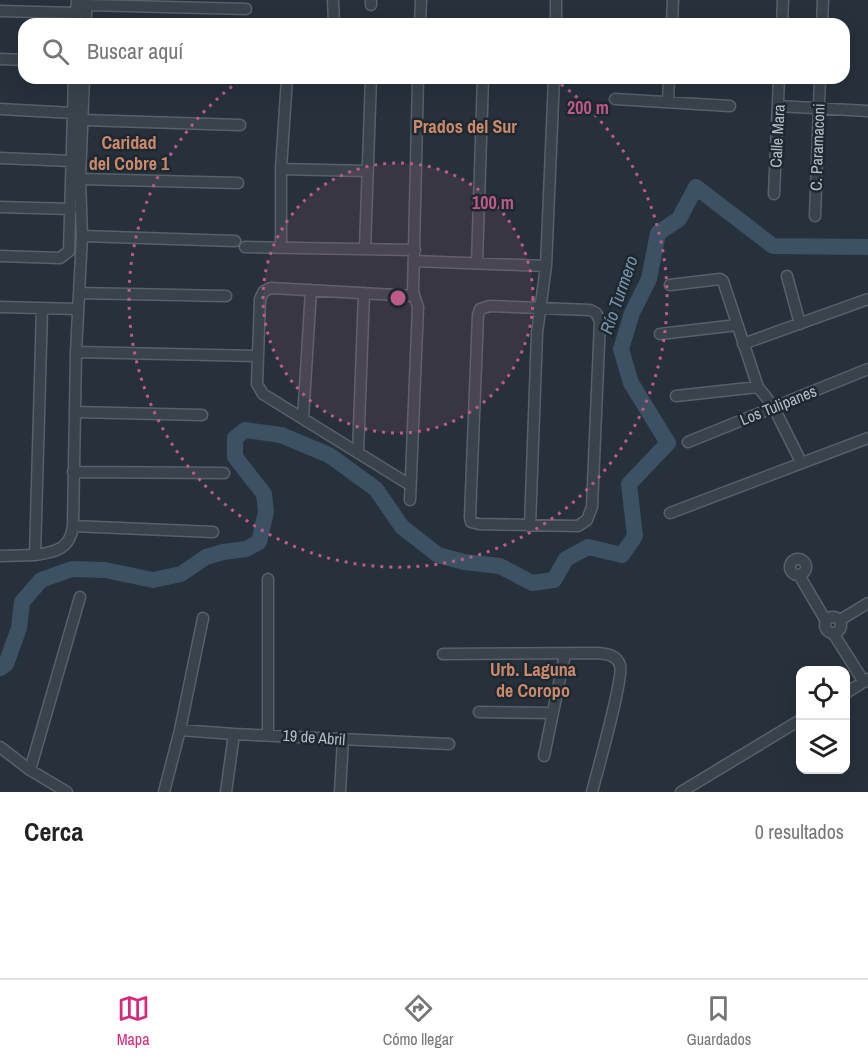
<!DOCTYPE html>
<html lang="es">
<head>
<meta charset="utf-8">
<style>
  :root { --surface:#fff; --page:#f2f2f2; --text:#222; --muted:#767676; --line:#e0e0e0; --accent:#db2777 }
  body { margin:0; font-family:"Archivo Narrow",sans-serif; background:var(--page); color:var(--text) }
  .controls { position:absolute; right:18px; bottom:18px; display:grid; overflow:hidden; border-radius:12px; box-shadow:0 6px 24px #0002 }
  .controls button { width:54px; height:54px; display:grid; place-items:center; padding:0; border:0; border-bottom:2px solid var(--line); background:var(--surface); color:var(--text); font:30px sans-serif }
  .list { margin:0; padding:0; list-style:none }
  h2 { display:flex; justify-content:space-between; align-items:center; height:78px; margin:0; padding:0 24px; font-size:26px }
  h2 small { font-size:20px; font-weight:400; color:var(--muted) }
  .icon { flex:none; width:33px; height:33px; fill:none; stroke:currentColor; stroke-width:2; stroke-linecap:round; stroke-linejoin:round }
  .map { position:relative; flex:none; width:868px; height:792px; overflow:hidden }
  .search { position:absolute; background:var(--surface); box-shadow:0 6px 24px #0002; left:18px; right:18px; top:18px; height:66px; display:flex; align-items:center; gap:15px; box-sizing:border-box; padding:0 21px; border-radius:18px; color:var(--muted); font-size:22px }
  .sheet { height:186px; background:var(--surface) }
  nav { display:flex; justify-content:space-around; align-items:center; box-sizing:border-box; height:84px; border-top:2px solid var(--line); background:var(--surface); font-size:16px; color:var(--muted) }
  nav a { display:grid; justify-items:center; gap:3px }
  nav .on { color:var(--accent) }
  .map>svg:first-child { display:block }
  .lines { fill:none; stroke-linecap:round; stroke-linejoin:round }
  .river { stroke:#3c5163; stroke-width:16 }
  .minor-casing { stroke:#57616a; stroke-width:13 }
  .minor { stroke:#39434c; stroke-width:10 }
  .ring { fill:none; stroke:#bd5a86; stroke-width:3; stroke-dasharray:3 6 }
  .labels { text-anchor:middle; stroke-width:5; stroke-linejoin:round; paint-order:stroke }
  .street-label { font-size:16px; fill:#b5bec7; stroke:#1e2831 }
  .neighbourhood-label { font-size:18px; font-weight:bold; fill:#cc8a6b; stroke:#1e2831 }
  .water-label { font-size:18px; font-style:italic; fill:#7892a8; stroke:#1e2831 }
  .centre { fill:#bd5a86; stroke:#1e2831; stroke-width:3 }
  .ring-label { font-size:18px; text-anchor:middle; font-weight:bold; fill:#bd5a86; stroke:#1e2831; stroke-width:5; stroke-linejoin:round; paint-order:stroke }
</style>
</head>
<body>
<div class="map">
<svg width="868" height="792" viewBox="0 0 868 792">
  <rect width="100%" height="100%" fill="#26313b"/>
  <g class="lines">
    <path class="river" d="M0 668 6 664 19 628 22 602 41 580 72 569 105 570 153 580 181 574 206 557 223 552 246 549 259 542 266 512 264 494 235 457V438L245 430 281 435 329 455 376 489 402 527 438 555 464 562 500 566 532 583 554 580 566 559 588 547 622 555 635 536 629 484 668 443 631 383 621 349 632 313 649 279 658 233 679 219 696 187 773 246 868 247"/>
    <defs>
      <path id="minor" d="M333 0 334 24
        M371 0V5
        M556 0V24
        M86 5 246 9
        M0 11 76 13
        M75 24 77 0
        M86 24V0
        M420 24 421 0
        M672 24 673 0
        M782 24 783 0
        M822 24 823 0
        M0 59 24 60
        M615 99 730 106
        M668 102 669 78
        M778 106 868 111
        M0 109 73 113
        M82 120 240 125
        M0 158 72 161
        M281 169 367 171
        M80 179 84 78
        M774 194 779 78
        M0 207 71 209
        M815 216 820 78
        M82 236 235 241
        M281 246V169L287 78
        M245 247 415 250
        M365 248 371 78
        M0 256 60 258 69 251 74 78
        M414 261 546 266
        M477 263 483 78
        M787 276 800 324
        M670 285 720 279 723 281 758 387 773 406 801 462
        M79 293 226 296
        M490 306 590 310 596 313 600 321 592 507 587 520 578 526 479 524 471 522 470 517 478 315 480 309Z
        M0 307 78 309
        M660 334 737 325
        M743 344 868 299
        M76 352 258 356
        M676 396 758 387
        M75 412 202 415
        M303 419 311 290
        M688 442 868 369
        M358 453 364 293
        M73 472 224 473
        M410 485 263 394 257 384 260 299 264 291 271 288 414 296
        M410 500 418 307 413 292 418 78
        M670 513 868 438
        M73 526 213 532
        M530 526 537 333 546 266 554 78
        M35 555C56 552 70 549 73 526L76 352 82 236 80 179 238 183
        M0 556 35 555 42 309
        M790 567a8 8 0 1 1 16 0a8 8 0 1 1-16 0Z
        M799 575 826 621
        M268 579V735
        M825 625a8 8 0 1 1 16 0a8 8 0 1 1-16 0Z
        M840 620 868 603
        M833 633 864 682
        M443 654 597 653C606 654 616 654 620 665 624 678 597 772 592 792
        M846 693 868 679
        M479 712 553 713
        M180 730 234 734 449 744
        M0 747 30 770 67 792
        M544 756 565 654
        M30 770 80 597
        M164 792 180 730 203 618
        M226 792 234 734
        M340 792 343 739
        M681 792 800 720"/>
    </defs>
    <use href="#minor" class="minor-casing"/>
    <use href="#minor" class="minor"/>
  </g>
  <circle cx="398" cy="298" r="135" fill="#bd5a86" fill-opacity=".12"/>
  <g class="ring">
    <circle cx="398" cy="298" r="135"/>
    <path d="M554 79A269 269 0 1 1 242 79"/>
  </g>
  <g class="labels">
    <g class="street-label">
      <text transform="translate(777 136) rotate(-87)" y="6">Calle Mara</text>
      <text transform="translate(817 147) rotate(-88)" y="6">C. Paramaconi</text>
      <text transform="translate(778 405) rotate(-22)" y="6">Los Tulipanes</text>
      <text transform="translate(314 737) rotate(4)" y="6">19 de Abril</text>
    </g>
    <g class="neighbourhood-label">
      <text x="465" y="133">Prados del Sur</text>
      <text x="129" y="149">Caridad<tspan x="129" dy="21">del Cobre 1</tspan></text>
      <text x="533" y="676">Urb. Laguna<tspan x="533" dy="21">de Coropo</tspan></text>
    </g>
    <g class="water-label">
      <text transform="translate(619 295) rotate(-71)" y="6">Río Turmero</text>
    </g>
  </g>
  <circle cx="398" cy="298" r="9" class="centre"/>
  <g class="ring-label">
    <text x="588" y="114">200 m</text>
    <text x="493" y="209">100 m</text>
  </g>
</svg>
<div class="controls">
<button><svg class="icon" aria-label="locate" viewBox="0 0 24 24"><circle cx="12" cy="12" r="6"/><path d="M12 2v4M12 18v4M2 12h4M18 12h4"/></svg></button>
<button><svg class="icon" aria-label="layers" viewBox="0 0 24 24"><path d="M12 4l9 5-9 5-9-5zM3 14l9 5 9-5"/></svg></button>
</div>
<div class="search"><svg class="icon" aria-label="search" viewBox="0 0 24 24"><circle cx="10" cy="10" r="6"/><path d="M15 15l6 6"/></svg>Buscar aquí</div>
</div>
<section class="sheet">
<h2>Cerca<small>0 resultados</small></h2>
<ul class="list">
</ul>
</section>
<nav>
<a class="on"><svg class="icon" aria-label="map" viewBox="0 0 24 24"><path d="M3 6l6-2 6 2 6-2v14l-6 2-6-2-6 2zM9 4v14M15 6v14"/></svg>Mapa</a>
<a><svg class="icon" aria-label="directions" viewBox="0 0 24 24"><path d="M12 3l9 9-9 9-9-9zM9 14v-3h6M13 9l2 2-2 2"/></svg>Cómo llegar</a>
<a><svg class="icon" aria-label="saved" viewBox="0 0 24 24"><path d="M7 4h10v16l-5-4-5 4z"/></svg>Guardados</a>
</nav>
</body>
</html>
